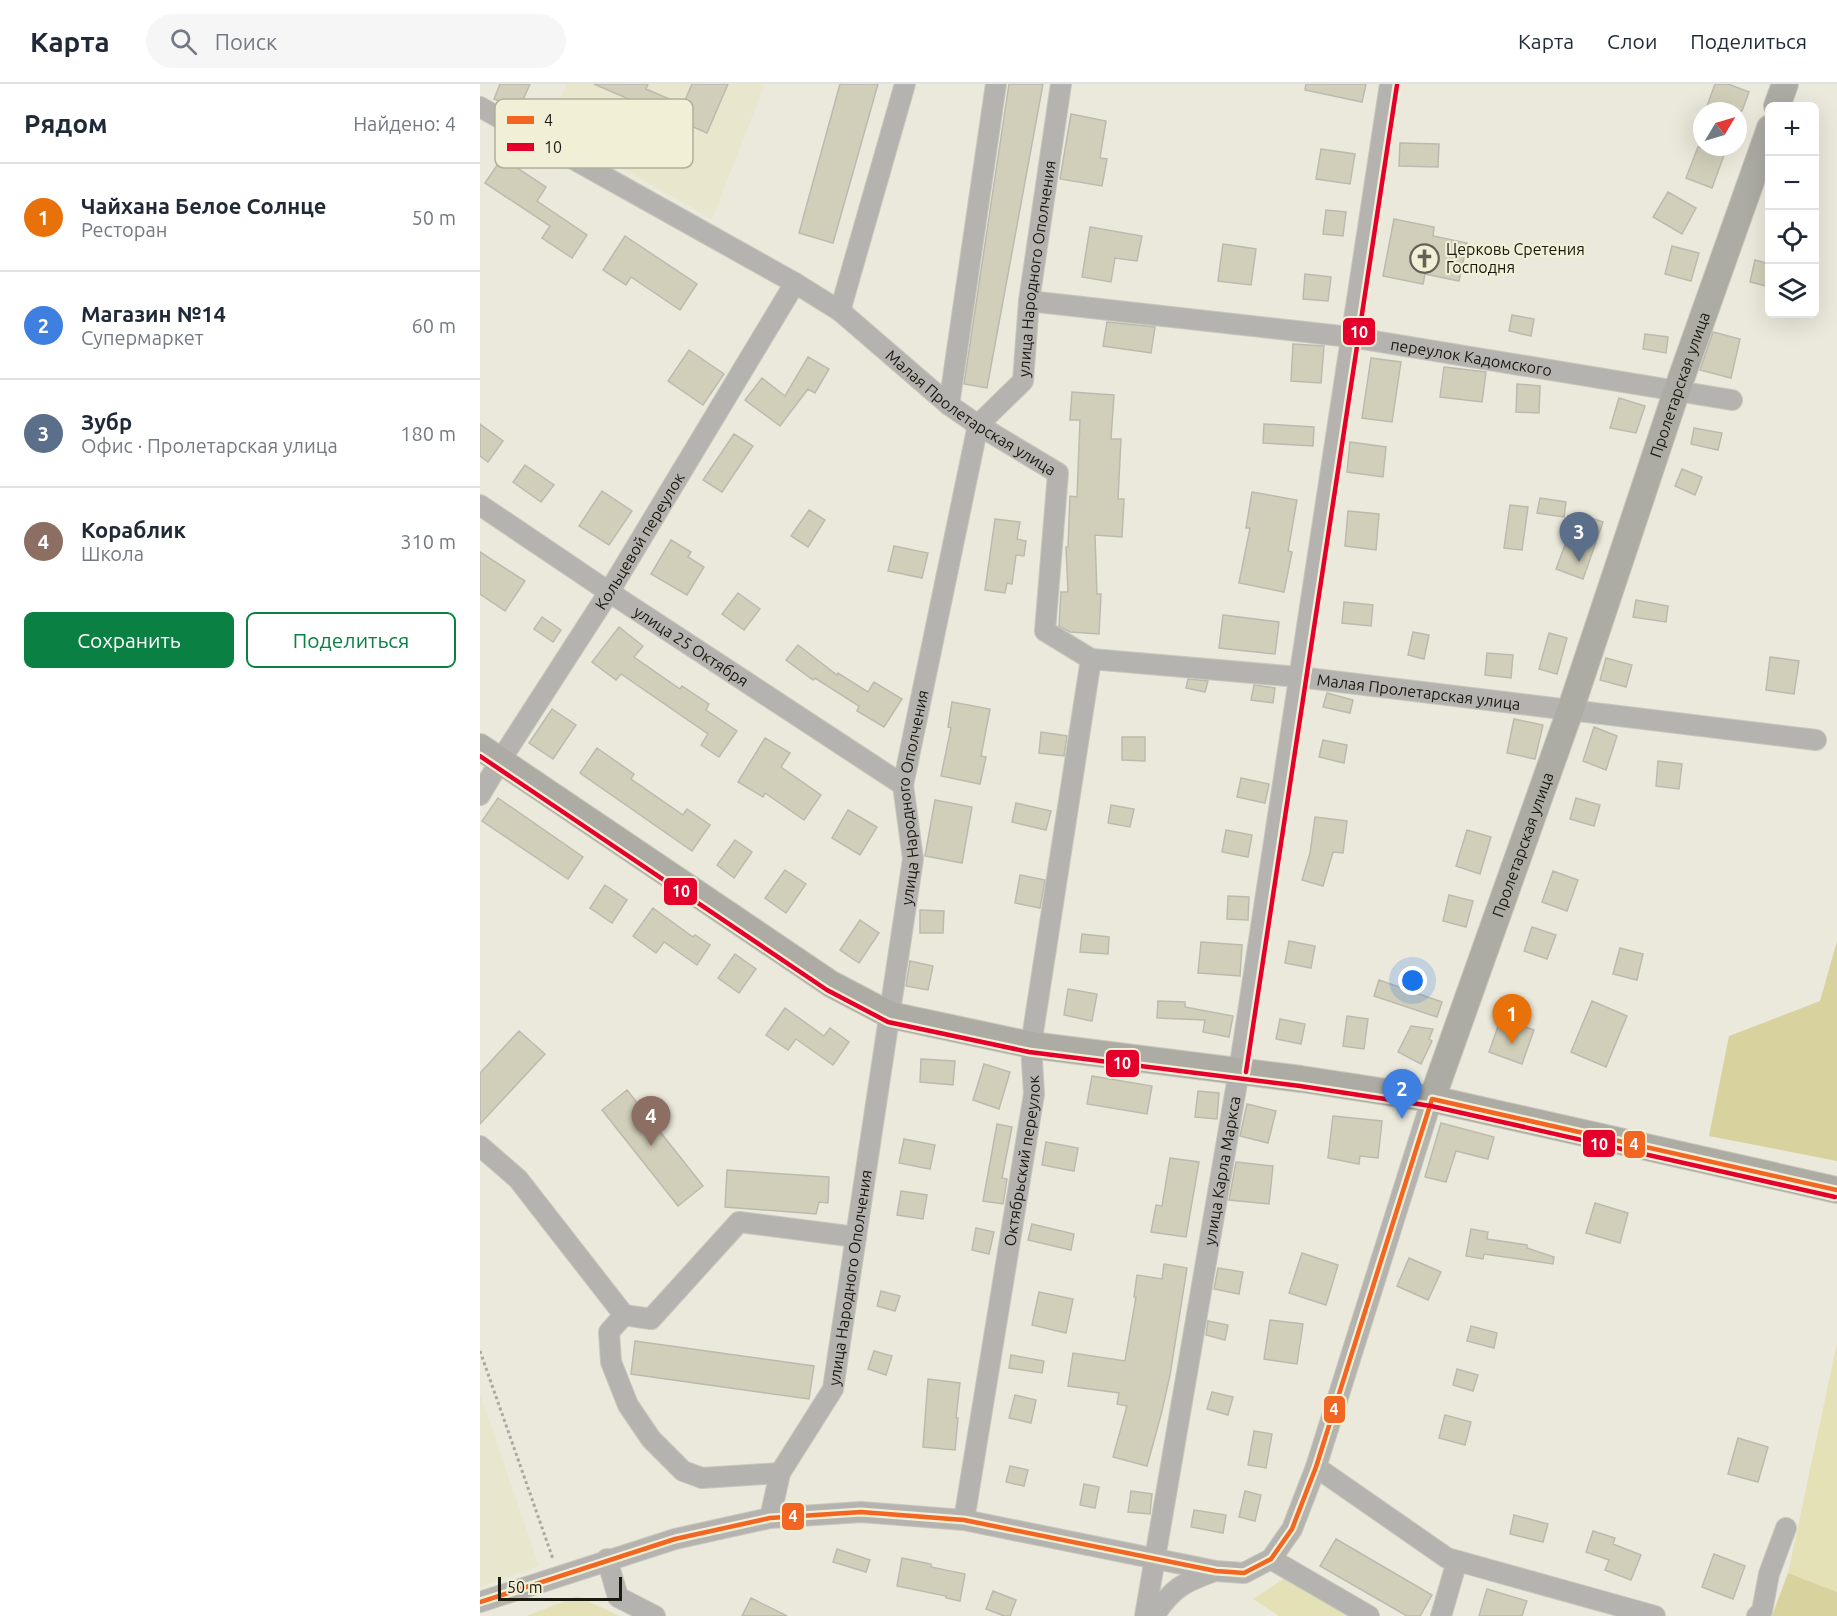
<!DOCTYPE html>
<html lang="ru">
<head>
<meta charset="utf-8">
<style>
  :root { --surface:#fff; --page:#f6f6f7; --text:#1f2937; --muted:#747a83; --line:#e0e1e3; --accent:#0b8043 }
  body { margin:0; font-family:Ubuntu,sans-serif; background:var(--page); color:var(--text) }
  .controls { position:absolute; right:18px; top:18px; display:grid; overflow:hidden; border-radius:9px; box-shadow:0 6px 24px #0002 }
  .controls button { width:54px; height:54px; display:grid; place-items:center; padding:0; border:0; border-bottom:2px solid var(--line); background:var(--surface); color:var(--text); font:30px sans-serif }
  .compass { position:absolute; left:1213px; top:18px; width:54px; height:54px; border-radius:50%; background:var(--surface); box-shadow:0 6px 24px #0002; rotate:52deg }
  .scale { position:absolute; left:18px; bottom:15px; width:124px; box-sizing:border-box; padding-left:6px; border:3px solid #1b1a11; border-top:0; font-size:16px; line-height:21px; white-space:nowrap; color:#1b1a11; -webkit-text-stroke:4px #f1efd5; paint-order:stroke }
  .you { position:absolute; left:933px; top:897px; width:21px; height:21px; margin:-15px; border:4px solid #fff; border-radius:50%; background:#1a73e8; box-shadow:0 0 0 9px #1a73e833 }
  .badge { display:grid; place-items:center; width:39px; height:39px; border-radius:50%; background:var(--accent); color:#fff; font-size:20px; font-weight:700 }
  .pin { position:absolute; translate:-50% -50px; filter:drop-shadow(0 2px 3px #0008) }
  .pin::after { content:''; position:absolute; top:32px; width:21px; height:18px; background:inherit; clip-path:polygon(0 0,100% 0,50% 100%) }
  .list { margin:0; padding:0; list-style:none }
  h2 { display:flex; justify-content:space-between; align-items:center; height:78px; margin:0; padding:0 24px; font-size:26px }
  h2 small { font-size:20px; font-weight:400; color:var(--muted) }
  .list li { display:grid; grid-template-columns:39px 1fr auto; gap:18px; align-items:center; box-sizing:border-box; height:108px; padding:0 24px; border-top:2px solid var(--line) }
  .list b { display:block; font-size:22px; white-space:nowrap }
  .list p { margin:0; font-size:20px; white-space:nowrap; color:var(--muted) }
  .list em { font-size:20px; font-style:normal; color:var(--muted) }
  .actions { display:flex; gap:12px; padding:18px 24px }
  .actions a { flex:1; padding:14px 0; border:2px solid var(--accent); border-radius:9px; text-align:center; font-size:21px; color:var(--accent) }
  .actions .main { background:var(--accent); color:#fff }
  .icon { flex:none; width:33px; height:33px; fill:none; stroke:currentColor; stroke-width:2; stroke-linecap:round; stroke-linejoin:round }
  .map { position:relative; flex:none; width:1357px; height:1532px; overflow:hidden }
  header { display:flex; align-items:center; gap:36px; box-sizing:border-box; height:84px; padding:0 30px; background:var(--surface); border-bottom:2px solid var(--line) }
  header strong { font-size:28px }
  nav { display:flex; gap:33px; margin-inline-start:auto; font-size:21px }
  .search { width:420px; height:54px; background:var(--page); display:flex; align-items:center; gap:15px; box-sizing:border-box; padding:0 21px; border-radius:33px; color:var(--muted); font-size:22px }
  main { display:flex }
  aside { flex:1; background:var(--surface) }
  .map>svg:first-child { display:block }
  .built { fill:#e8e6cd }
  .green { fill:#e5e1b7 }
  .forest { fill:#d7d29e }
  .building { fill:#d1cfb9; stroke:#bcbaaf; stroke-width:1.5 }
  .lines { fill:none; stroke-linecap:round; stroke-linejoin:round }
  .minor-casing { stroke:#c8c7bc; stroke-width:22 }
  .major-casing { stroke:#c8c7bc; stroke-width:28 }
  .path { stroke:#a9a8a3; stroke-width:3; stroke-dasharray:3 3; stroke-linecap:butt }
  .minor { stroke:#b4b3af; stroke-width:20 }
  .major { stroke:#acaca4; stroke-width:26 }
  .bus-1-casing { stroke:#f1efd5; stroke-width:9 }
  .bus-2-casing { stroke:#f1efd5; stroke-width:9 }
  .bus-1 { stroke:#f26522; stroke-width:4.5 }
  .bus-2 { stroke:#e4002b; stroke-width:4.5 }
  .labels { text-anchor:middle; stroke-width:4.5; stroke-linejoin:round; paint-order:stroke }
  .poi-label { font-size:16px; fill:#1b1a11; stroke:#f1efd5; text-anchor:start }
  .street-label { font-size:16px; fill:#1b1a11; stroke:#f1efd5 }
  .key { fill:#f1efd5; stroke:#b1af9a; stroke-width:1.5 }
  .key-label { font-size:16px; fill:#1b1a11 }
  .line-badge { stroke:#f1efd5; stroke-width:2 }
  .badge-label { font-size:16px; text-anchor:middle; font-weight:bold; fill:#fff }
</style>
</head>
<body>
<header>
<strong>Карта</strong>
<div class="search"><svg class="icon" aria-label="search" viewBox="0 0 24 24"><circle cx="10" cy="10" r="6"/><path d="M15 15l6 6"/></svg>Поиск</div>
<nav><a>Карта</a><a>Слои</a><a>Поделиться</a></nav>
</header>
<main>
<aside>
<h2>Рядом<small>Найдено: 4</small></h2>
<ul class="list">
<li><span class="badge" style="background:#e8710a">1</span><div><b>Чайхана Белое Солнце</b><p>Ресторан</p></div><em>50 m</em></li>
<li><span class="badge" style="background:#3f7fe0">2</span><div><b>Магазин №14</b><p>Супермаркет</p></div><em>60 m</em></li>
<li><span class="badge" style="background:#5c6f8a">3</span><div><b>Зубр</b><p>Офис · Пролетарская улица</p></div><em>180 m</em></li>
<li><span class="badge" style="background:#8d6e63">4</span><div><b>Кораблик</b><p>Школа</p></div><em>310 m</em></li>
</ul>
<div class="actions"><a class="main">Сохранить</a><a>Поделиться</a></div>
</aside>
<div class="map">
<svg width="1357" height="1532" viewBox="0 0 1357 1532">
  <rect width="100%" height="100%" fill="#ebe9db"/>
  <path class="built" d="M87 0H285L232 135 67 42Z
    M0 1310 59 1482 0 1503Z"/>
  <path class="green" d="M1357 1259V1508L1308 1489Z
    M806 1493 875 1532H799L773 1515Z
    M98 1512 139 1532H46Z"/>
  <path class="forest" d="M1357 857V1077L1229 1052 1249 952 1340 917Z
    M1308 1489 1357 1508V1532H1292Z"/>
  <path class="building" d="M20 0H50L39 25 14 15Z
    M114 0H168L166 5 203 21 212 0H248L227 49Z
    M360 0H398L353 159 319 149Z
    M529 0H563L507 304 484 300Z
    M826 0H886L882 18 825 6Z
    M1235 0H1248L1269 8 1262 27H1241L1227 22Z
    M591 30 626 37 620 74 627 75 622 102 580 95Z
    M920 59 959 60 958 83 919 82Z
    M1218 63H1247L1232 104 1206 94Z
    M841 65 875 70 870 100 836 95Z
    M22 74 66 103 57 117 107 151 92 174 62 154 70 142 5 99Z
    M1188 108 1216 124 1202 150 1173 133Z
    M846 126 866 128 863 152 843 150Z
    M914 135 954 143 953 152 987 159 979 197 945 190 943 200 903 192Z
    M610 143 662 152 657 177 635 174 631 198 602 193Z
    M145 152 217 200 200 226 151 193 146 201 123 186Z
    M743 160 776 165 771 201 738 197Z
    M1192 162 1219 169 1211 197 1185 190Z
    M1275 176 1290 180V203L1270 198Z
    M825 190 851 193 848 217 823 215Z
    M1032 231 1054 235 1051 252 1029 247Z
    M627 238 675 243 671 269 623 262Z
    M1233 248 1260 255 1251 294 1220 286Z
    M1165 250 1188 253 1186 269 1163 265Z
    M813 260 844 262 841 299 811 297Z
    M209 266 244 290 223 321 188 297Z
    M328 273 349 285 335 309 328 305 300 342 265 316 282 294 305 312Z
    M891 274 921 278 912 338 882 334Z
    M964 283 1006 288 1002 318 960 313Z
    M1037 300 1060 302 1059 329 1036 328Z
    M592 308 634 311 631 355H641L638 415H644L642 453 615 451 617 510H621L619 550 590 548 579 542 581 508H588L586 463H588L590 412 597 413 600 336H590Z
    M1139 314 1165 322 1156 349 1130 344Z
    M0 340 23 357 8 378 0 372Z
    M784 340 834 343 833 362 783 359Z
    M1214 344 1242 349 1238 366 1211 360Z
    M254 350 273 362 242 408 223 396Z
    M870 358 906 363 903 393 867 388Z
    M45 381 74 401 61 418 33 398Z
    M1202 385 1222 393 1215 411 1195 402Z
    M122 407 152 427 129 461 99 442Z
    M772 408 817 416 808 467 812 468 804 508 759 499 770 444H766Z
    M1060 414 1086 418 1084 433 1057 429Z
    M1030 421 1048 423 1042 466 1024 464Z
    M329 426 345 436 328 463 311 452Z
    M868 427 899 430 896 466 865 462Z
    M1097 429 1123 438 1103 495 1076 485Z
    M515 435 540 438 537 455 546 457 544 472 536 471 532 500 527 499 525 509 505 506Z
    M191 456 211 468 208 473 224 483 207 511 171 490Z
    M414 462 448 469 442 494 408 487Z
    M0 468 45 497 25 527 0 510Z
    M258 509 280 525 264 546 242 530Z
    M1156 516 1188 522 1186 538 1153 533Z
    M864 518 893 521 891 542 862 539Z
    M743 531 799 538 795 570 739 564Z
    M62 533 81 546 73 558 54 545Z
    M139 543 163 562 154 573 200 605 202 602 229 620 226 626 257 647 239 673 221 661 228 650 141 590 136 596 112 578Z
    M933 548 949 551 944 575 928 571Z
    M1069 549 1087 554 1077 590 1059 585Z
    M318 561 357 591 358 589 388 608 394 598 422 615 404 643 377 627 379 622 335 594 333 596 306 576Z
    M1007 569 1033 571 1031 594 1005 591Z
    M1290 573 1319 577 1314 610 1286 606Z
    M1126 574 1152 581 1146 603 1120 596Z
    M708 595 728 597 725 608 706 604Z
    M774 601 795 604 793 619 771 616Z
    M847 609 873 616 870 629 843 623Z
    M472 618 510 625 501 672 506 673 500 700 461 692 471 644 468 643Z
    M72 625 96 641 73 675 49 659Z
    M1034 635 1063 641 1055 675 1027 669Z
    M1114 643 1137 652 1126 686 1103 677Z
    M561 648 587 652 584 672 559 669Z
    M642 653H665V677L642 676Z
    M285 654 310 669 301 683 341 711 324 736 285 709 283 713 258 698Z
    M843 656 867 661 864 679 839 673Z
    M117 664 154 690 151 695 203 731 207 725 230 741 212 767 100 689Z
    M1178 677 1202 680 1199 705 1176 702Z
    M761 694 789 700 785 719 757 713Z
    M18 714 103 773 88 795 2 737Z
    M1096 714 1120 721 1114 742 1090 735Z
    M455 716 492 723 482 779 445 772Z
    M536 719 571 727 566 746 532 738Z
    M631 721 654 725 650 743 628 739Z
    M368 726 397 743 380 771 352 754Z
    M835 733 867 737 863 769 853 768 843 802 822 796 830 769Z
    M746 746 772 751 768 773 742 768Z
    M987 746 1011 753 1000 790 976 782Z
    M255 756 272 768 254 794 237 781Z
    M305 786 326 800 306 829 285 814Z
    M1073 787 1098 796 1087 827 1062 818Z
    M540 791 565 796 560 824 535 819Z
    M125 801 147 816 132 839 110 824Z
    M969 811 993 817 986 843 963 837Z
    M748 812 769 813 768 836 747 835Z
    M173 824 213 853 215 851 230 861 217 881 184 858 176 869 153 852Z
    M440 826 464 827 463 849H440Z
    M380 836 399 849 379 879 360 866Z
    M1052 843 1076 851 1067 875 1044 867Z
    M602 850 629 853 628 870 600 868Z
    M809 857 835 862 831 884 805 879Z
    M721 858 762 861 760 892 718 889Z
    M1140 864 1163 870 1157 896 1133 890Z
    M255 870 276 885 259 909 238 894Z
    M430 877 453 882 448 906 426 902Z
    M899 896 962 918 957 933 894 912Z
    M588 905 617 910 612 937 584 931Z
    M678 917 705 918V923L753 932 749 953 723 948 725 936 677 934Z
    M1112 917 1147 932 1126 983 1091 968Z
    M305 924 344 952 350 944 369 958 353 981 316 955 308 966 286 951Z
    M867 932 888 935 884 965 863 962Z
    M1021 934 1054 946 1042 980 1009 968Z
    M800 935 825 940 821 960 796 955Z
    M931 942 953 945 949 955 952 957 941 980 918 968Z
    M39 947 65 970 0 1040V989Z
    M441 975 475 977 473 1001 440 998Z
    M504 980 530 988 519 1025 493 1016Z
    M612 992 672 1002 667 1030 607 1020Z
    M147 1006 223 1102 198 1122 122 1026Z
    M718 1007 739 1009 737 1035 715 1033Z
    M767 1020 796 1027 788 1059 760 1052Z
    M853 1032 902 1037 898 1074 880 1072 879 1080 848 1074Z
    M961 1039 1014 1053 1008 1075 976 1067 966 1098 945 1093Z
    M517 1040 532 1043 522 1094 527 1095 523 1120 503 1117Z
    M424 1055 455 1061 450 1085 419 1079Z
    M566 1058 598 1064 594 1087 562 1081Z
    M690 1074 719 1078 706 1153 671 1148 676 1121 682 1122Z
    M756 1078 793 1082 789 1120 749 1116Z
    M247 1086 349 1093 348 1119 339 1118 336 1130 245 1123Z
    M421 1107 447 1111 443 1135 417 1131Z
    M1115 1119 1148 1129 1140 1159 1106 1149Z
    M552 1140 594 1150 591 1166 548 1156Z
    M496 1144 514 1148 509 1170 492 1166Z
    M991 1145 1008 1148 1007 1155 1047 1161V1164L1074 1173 1073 1180 1004 1170 1003 1175 986 1172Z
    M822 1169 858 1181 846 1221 809 1209Z
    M929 1174 961 1188 948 1216 917 1202Z
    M684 1180 707 1184 690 1291 682 1327 667 1382 633 1373 647 1322 637 1320 639 1309 588 1302 593 1269 645 1277 656 1213H654L657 1191 682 1195Z
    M738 1184 763 1188 759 1210 734 1205Z
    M401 1207 420 1212 415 1227 397 1222Z
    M559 1208 593 1215 586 1249 552 1241Z
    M790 1236 823 1240 817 1280 784 1275Z
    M728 1237 748 1241 745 1256 726 1251Z
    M991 1242 1017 1249 1014 1264 987 1257Z
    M155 1257 334 1282 329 1315 151 1290Z
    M394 1267 412 1272 406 1291 388 1285Z
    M531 1271 564 1277 562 1289 529 1284Z
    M977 1285 998 1291 993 1307 973 1301Z
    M448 1295 480 1299 476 1334H478L475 1366 443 1363Z
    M732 1308 753 1313 748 1331 727 1325Z
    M535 1311 556 1316 551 1339 529 1334Z
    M965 1331 991 1338 985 1361 959 1354Z
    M774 1347 792 1350 786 1384 768 1381Z
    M1258 1354 1288 1363 1278 1398 1248 1390Z
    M530 1382 548 1386 544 1402 526 1398Z
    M604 1400 619 1403 615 1424 600 1421Z
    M651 1407 672 1410 670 1430 648 1428Z
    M765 1407 781 1411 775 1437 759 1433Z
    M714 1426 746 1431 743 1449 711 1443Z
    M1034 1431 1068 1440 1063 1458 1030 1450Z
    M1113 1447 1135 1454 1133 1460 1161 1471 1151 1496 1125 1486 1129 1476 1106 1468Z
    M856 1455 952 1511 940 1532H927L840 1482Z
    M357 1465 390 1476 386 1488 353 1478Z
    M1234 1470 1265 1482 1253 1515 1222 1503Z
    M422 1474 451 1480V1483L485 1490 480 1517 466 1514V1512L417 1502Z
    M1007 1505 1047 1517 1042 1532H999Z
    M513 1507 536 1516 530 1532H524L506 1525Z
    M271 1514 307 1532H262Z"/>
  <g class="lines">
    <defs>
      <g id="minor">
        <path id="s1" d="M0 23 315 199 360 227 469 321 498 341 578 389 565 547 611 575 819 593 1336 656"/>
        <path id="s2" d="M549 217 870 253 1252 316"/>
        <path d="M360 227 425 0"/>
        <path d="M469 321 516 0"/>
        <path id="s3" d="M0 421 129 508 423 701"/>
        <path id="s4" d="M0 711 20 677 129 508 315 199"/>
        <path d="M0 1062 38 1095 144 1231 171 1235 259 1138 376 1153"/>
        <path d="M144 1231 129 1248 131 1278 148 1321 171 1355 203 1387 222 1394 300 1389"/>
        <path d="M836 1383 967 1474 1175 1532"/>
        <path id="s5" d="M290 1434 300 1389 353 1305 433 775 423 701 498 341 543 297 549 217 581 0"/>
        <path id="s6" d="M484 1436 554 1010 551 961 611 575"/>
        <path d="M127 1475 138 1513 175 1532"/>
        <path d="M791 1475 889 1532"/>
        <path d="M0 1518 195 1455 290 1434 381 1428 484 1436 736 1487 764 1489 791 1475 812 1445 836 1383 952 1015"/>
        <path id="s7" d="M665 1532 759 987 910 0"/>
        <path d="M674 1532C692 1504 704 1498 735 1487"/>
        <path d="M961 1532 977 1477"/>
        <path d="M1277 1532 1282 1527 1289 1490 1306 1444"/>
      </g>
      <g id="major">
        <path d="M1297 22 1305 0"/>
        <path d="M0 663 351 900 410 931 551 961 821 995 952 1015 1357 1106"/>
        <path id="s8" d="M952 1015 1090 627 1197 306 1290 44"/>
      </g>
    </defs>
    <use href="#minor" class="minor-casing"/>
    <use href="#major" class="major-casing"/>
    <path class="path" d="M0 1267 73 1475"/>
    <use href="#minor" class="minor"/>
    <use href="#major" class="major"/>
    <defs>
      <path id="bus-1" d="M952 1015 1357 1106
        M0 1518 195 1455 290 1434 381 1428 484 1436 736 1487 764 1489 791 1475 812 1445 836 1383 952 1015"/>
      <path id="bus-2" d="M0 672 347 906 408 938 549 968 820 1002 951 1022 1355 1113
        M766 988 917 1"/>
    </defs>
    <use href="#bus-1" class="bus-1-casing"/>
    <use href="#bus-2" class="bus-2-casing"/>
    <use href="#bus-1" class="bus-1"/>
    <use href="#bus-2" class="bus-2"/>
  </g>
  <defs>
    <symbol id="church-ring" viewBox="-11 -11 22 22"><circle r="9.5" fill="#f1efd5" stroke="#646258" stroke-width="1.5"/><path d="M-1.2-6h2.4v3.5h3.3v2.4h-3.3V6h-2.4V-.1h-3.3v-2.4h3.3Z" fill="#646258"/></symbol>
  </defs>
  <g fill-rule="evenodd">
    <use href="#church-ring" x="928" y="158" width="33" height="33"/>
  </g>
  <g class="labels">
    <g class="poi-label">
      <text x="966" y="171">Церковь Сретения<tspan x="966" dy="18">Господня</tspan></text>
    </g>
    <g class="street-label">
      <text dy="6" stroke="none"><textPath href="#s5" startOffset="1300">улица Народного Ополчения</textPath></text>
      <text dy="6" stroke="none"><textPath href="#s2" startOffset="446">переулок Кадомского</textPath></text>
      <text dy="6" stroke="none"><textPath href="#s8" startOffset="756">Пролетарская улица</textPath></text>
      <text dy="6" stroke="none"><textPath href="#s1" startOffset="580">Малая Пролетарская улица</textPath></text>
      <text dy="6" stroke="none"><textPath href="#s4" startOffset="300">Кольцевой переулок</textPath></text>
      <text dy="6" stroke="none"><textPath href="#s3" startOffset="254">улица 25 Октября</textPath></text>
      <text dy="6" stroke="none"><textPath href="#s1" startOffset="1228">Малая Пролетарская улица</textPath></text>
      <text dy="6" stroke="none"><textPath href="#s5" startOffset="744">улица Народного Ополчения</textPath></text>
      <text dy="6" stroke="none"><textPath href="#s8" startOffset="270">Пролетарская улица</textPath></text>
      <text dy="6" stroke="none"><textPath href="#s6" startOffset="364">Октябрьский переулок</textPath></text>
      <text dy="6" stroke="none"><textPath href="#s7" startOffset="452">улица Карла Маркса</textPath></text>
      <text dy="6" stroke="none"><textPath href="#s5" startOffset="258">улица Народного Ополчения</textPath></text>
    </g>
  </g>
  <rect x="15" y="15" width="198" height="69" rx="9" class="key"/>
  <rect x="27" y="32" width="27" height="8" fill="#f26522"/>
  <rect x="27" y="59" width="27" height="8" fill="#e4002b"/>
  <g class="key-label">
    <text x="64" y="42">4</text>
    <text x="64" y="69">10</text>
  </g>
  <g class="line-badge">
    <rect x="862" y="233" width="34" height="29" rx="6" fill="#e4002b"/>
    <rect x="183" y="793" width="35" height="29" rx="6" fill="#e4002b"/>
    <rect x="625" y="965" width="35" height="29" rx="6" fill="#e4002b"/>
    <rect x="1102" y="1045" width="34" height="29" rx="6" fill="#e4002b"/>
    <rect x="1143" y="1046" width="23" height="29" rx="6" fill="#f26522"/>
    <rect x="843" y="1311" width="23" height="29" rx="6" fill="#f26522"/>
    <rect x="301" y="1418" width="24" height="29" rx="6" fill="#f26522"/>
  </g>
  <g class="badge-label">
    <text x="879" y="254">10</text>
    <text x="201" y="813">10</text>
    <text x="642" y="985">10</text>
    <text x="1119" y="1066">10</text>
    <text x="1154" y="1066">4</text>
    <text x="854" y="1331">4</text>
    <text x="313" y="1438">4</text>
  </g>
</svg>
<div class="controls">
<button>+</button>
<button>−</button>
<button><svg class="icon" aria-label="locate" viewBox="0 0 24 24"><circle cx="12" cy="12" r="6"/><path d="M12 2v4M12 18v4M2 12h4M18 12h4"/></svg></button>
<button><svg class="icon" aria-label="layers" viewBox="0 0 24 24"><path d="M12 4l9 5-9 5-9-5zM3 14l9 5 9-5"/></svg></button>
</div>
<svg class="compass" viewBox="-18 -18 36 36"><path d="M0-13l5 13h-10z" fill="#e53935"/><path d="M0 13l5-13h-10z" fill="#747a83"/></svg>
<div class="scale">50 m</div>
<div class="you"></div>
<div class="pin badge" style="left:1032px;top:960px;background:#e8710a">1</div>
<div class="pin badge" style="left:922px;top:1035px;background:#3f7fe0">2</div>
<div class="pin badge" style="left:1099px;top:478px;background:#5c6f8a">3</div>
<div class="pin badge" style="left:171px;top:1062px;background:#8d6e63">4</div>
</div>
</main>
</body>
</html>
